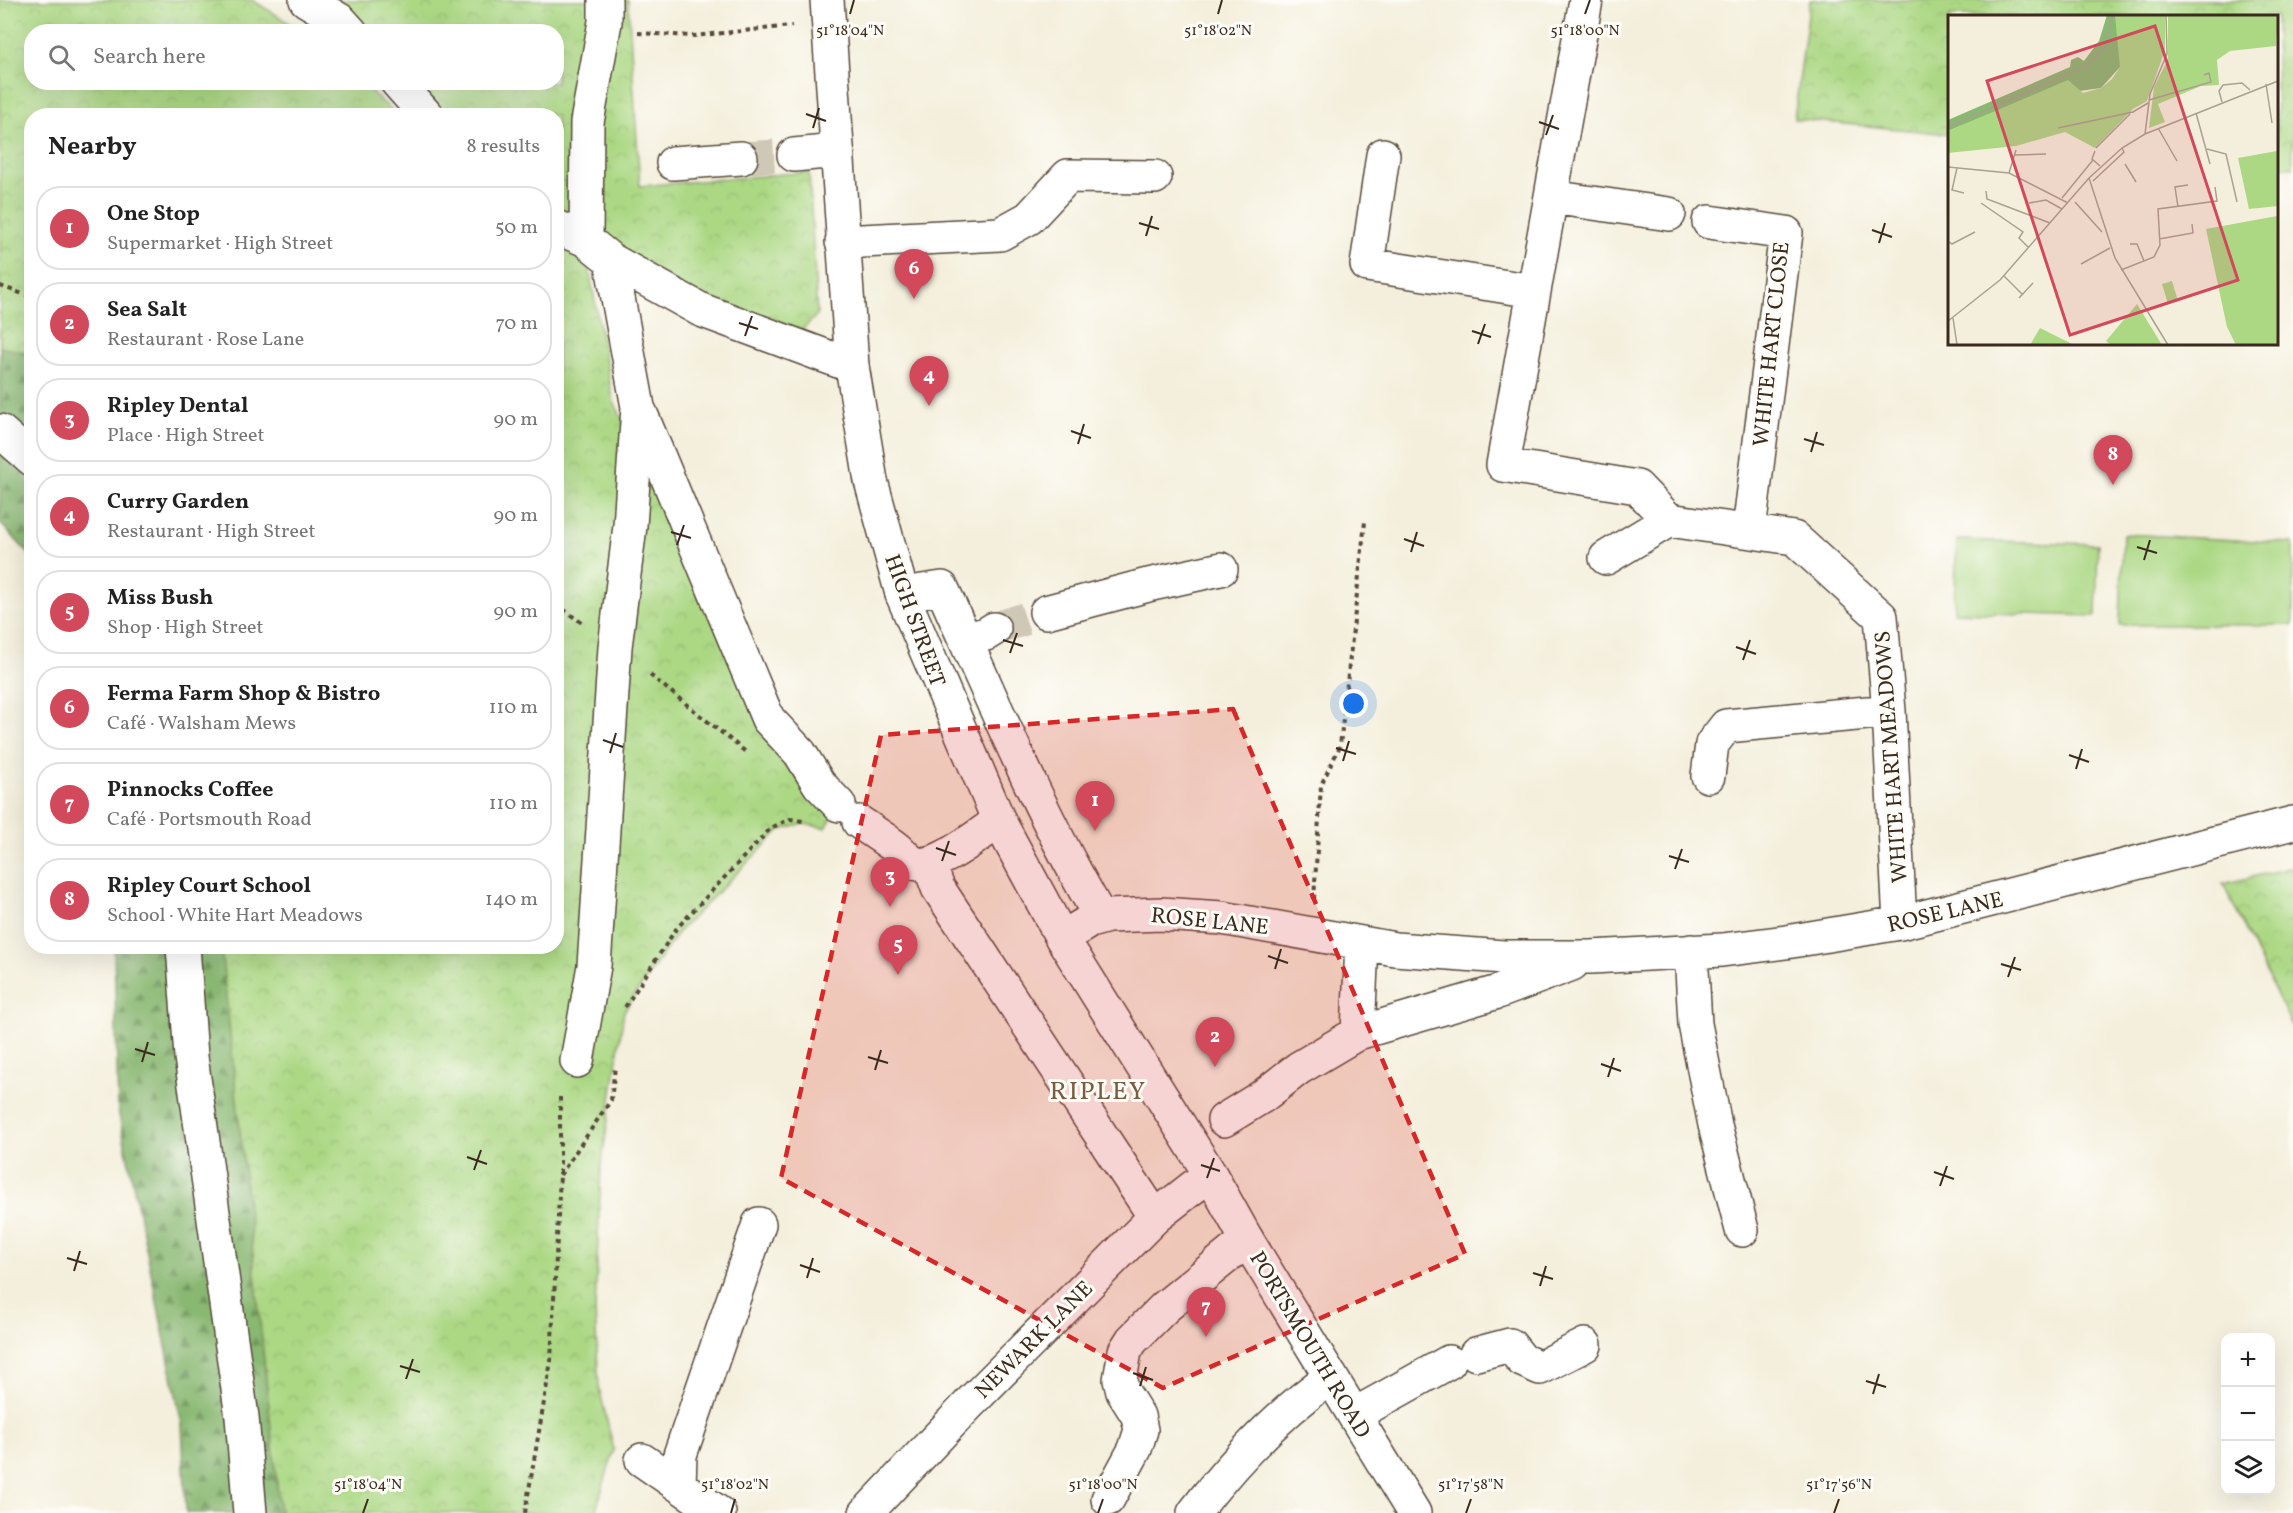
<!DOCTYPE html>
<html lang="en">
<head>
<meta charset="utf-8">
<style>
  :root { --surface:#fff; --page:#f2f2f2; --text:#222; --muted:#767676; --line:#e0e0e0; --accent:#d1495b }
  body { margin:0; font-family:Vollkorn,serif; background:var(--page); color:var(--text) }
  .controls { position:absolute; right:18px; bottom:18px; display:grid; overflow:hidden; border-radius:12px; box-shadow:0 6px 24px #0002 }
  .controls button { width:54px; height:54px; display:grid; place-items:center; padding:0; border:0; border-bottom:2px solid var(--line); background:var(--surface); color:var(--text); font:30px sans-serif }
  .you { position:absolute; left:1354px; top:704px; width:21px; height:21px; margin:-15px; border:4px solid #fff; border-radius:50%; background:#1a73e8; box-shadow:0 0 0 9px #1a73e833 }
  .badge { display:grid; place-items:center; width:39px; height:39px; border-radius:50%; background:var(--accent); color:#fff; font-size:20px; font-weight:700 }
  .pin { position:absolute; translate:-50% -50px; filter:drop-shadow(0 2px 3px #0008) }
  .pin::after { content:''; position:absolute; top:32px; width:21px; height:18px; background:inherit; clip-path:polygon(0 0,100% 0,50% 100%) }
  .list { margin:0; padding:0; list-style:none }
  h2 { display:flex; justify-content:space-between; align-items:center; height:78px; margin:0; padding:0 24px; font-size:26px }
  h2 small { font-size:20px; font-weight:400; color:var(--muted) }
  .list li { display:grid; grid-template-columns:39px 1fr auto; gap:18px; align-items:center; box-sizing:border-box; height:84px; margin:0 12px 12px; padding:0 12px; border:2px solid var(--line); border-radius:24px }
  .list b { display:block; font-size:22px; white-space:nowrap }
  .list p { margin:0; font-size:20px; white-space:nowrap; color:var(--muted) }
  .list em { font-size:20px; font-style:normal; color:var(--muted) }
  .icon { flex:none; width:33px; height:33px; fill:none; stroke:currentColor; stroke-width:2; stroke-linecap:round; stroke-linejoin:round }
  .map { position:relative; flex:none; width:2293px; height:1513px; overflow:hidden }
  .search { position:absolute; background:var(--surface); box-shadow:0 6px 24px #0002; left:24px; top:24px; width:540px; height:66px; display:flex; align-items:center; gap:15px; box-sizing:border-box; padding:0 21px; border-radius:24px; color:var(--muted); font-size:22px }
  .panel { position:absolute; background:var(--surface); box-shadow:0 6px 24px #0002; left:24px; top:108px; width:540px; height:846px; border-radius:24px }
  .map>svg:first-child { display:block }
  .grass { fill:#acd884; stroke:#748151; stroke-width:1.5 }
  .forest { fill:url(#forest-firs); stroke:#627148; stroke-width:1.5 }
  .park { fill:url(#park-crowns); stroke:#748151; stroke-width:1.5 }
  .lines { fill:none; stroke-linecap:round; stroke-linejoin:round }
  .minor-tunnel { stroke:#cfc8b6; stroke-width:33; stroke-dasharray:33 16; stroke-linecap:butt }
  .minor-casing { stroke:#57483a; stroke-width:36 }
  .major-casing { stroke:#57483a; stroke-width:36 }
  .path { stroke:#57483a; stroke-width:4; stroke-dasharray:4.5 4.5; stroke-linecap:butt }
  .minor { stroke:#fff; stroke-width:33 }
  .major { stroke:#fff; stroke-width:33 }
  .marked { fill:#d62828; fill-opacity:0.2; stroke:#d62828; stroke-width:4.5; stroke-dasharray:12 8; stroke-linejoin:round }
  .ticks { fill:none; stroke:#3b2a1e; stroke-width:2 }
  .labels { text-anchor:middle; stroke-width:6; stroke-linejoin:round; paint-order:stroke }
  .street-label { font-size:22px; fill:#3b2a1e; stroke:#fdfcf7 }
  .quarter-label { font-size:26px; letter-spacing:1.5px; fill:#7a5c40; stroke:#fdfcf7 }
  .inset-road { fill:none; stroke:#aaa090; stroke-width:1.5 }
  .view { fill:#d1495b; fill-opacity:0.15; stroke:#d1495b; stroke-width:3 }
  .inset-edge { fill:none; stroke:#3b2a1e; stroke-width:3 }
  .ticks-label { font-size:15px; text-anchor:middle; fill:#3b2a1e; stroke:#fdfcf7; stroke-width:6; stroke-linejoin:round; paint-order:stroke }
</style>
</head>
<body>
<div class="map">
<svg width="2293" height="1513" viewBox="0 0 2293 1513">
  <defs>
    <pattern id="forest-firs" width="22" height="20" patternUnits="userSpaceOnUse" patternTransform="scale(1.5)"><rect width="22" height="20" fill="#89b872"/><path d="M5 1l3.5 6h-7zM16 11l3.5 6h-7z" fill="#71965d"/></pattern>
    <pattern id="park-crowns" width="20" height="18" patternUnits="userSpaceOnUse" patternTransform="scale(1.5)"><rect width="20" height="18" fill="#acd884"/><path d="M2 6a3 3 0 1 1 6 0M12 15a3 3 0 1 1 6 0" fill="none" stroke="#95ba72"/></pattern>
  </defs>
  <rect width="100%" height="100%" fill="#fdfcf7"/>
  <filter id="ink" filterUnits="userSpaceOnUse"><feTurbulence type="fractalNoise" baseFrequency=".0167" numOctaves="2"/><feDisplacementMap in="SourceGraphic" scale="12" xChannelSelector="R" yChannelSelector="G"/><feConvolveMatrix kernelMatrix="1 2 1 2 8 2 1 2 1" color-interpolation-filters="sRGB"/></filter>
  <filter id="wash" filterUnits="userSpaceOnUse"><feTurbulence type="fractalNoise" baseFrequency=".008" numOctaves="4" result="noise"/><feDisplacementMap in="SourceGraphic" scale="24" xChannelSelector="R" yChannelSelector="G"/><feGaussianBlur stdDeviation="1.35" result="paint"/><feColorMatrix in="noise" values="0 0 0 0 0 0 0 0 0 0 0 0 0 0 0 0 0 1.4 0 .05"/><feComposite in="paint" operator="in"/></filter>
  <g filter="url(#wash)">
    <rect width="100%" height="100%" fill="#f4efdc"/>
    <path class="grass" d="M2123 534 2293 543V625H2120Z
      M1957 540 2098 544 2096 616 1954 612Z"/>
    <path class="forest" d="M0 307 31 318V556L0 523Z
      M114 947H221L280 1513H186L182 1425 118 1110Z"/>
    <path class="park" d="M0 0H252L302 31 32 32V82L361 83 397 115 32 116 31 353 0 347Z
      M338 0H628L640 186 809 172 817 315 802 330 703 301 557 215 556 116 444 115 413 83 556 82V32L366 31Z
      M1810 0H2293V167L2277 166 2276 16H1950L1949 134 1794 119Z
      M557 241 587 258 613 400 657 489 835 812 826 828 804 824 780 830 678 932 624 1011 601 1168 595 1311 599 1388 614 1450 595 1513H280L221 947 556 946Z
      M2293 867V1028L2223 884Z"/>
  </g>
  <g filter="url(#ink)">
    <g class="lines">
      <path class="minor-tunnel" d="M741 158 794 155
        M994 629 1046 612"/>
      <defs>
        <path id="minor" d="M306 0 341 21 351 32
          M1586 0 1503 465 1637 487 1669 520 1794 538 1881 617 1889 711 1900 923
          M397 82 427 116
          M794 155 837 151
          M1383 155 1367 265 1534 291
          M673 163 741 158
          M1551 197 1669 214
          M1709 222 1786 233 1749 530
          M556 227 586 240 611 260 701 310 852 366
          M586 240 587 122 605 22V0
          M842 242 1000 234 1029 218 1068 176 1155 177
          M641 414 768 719 800 753 819 784 839 805
          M0 431 32 459
          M1606 558 1669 520
          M902 594 942 588C992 699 1039 812 1101 918
          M1046 612 1148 585 1221 569
          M965 639 986 634 994 629
          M1708 776 1712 744 1726 726 1889 711
          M859 822C872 831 885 839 898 849 902 853 907 859 912 862 933 873 981 833 999 821
          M929 864 938 888 1155 1217
          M1062 938 1090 921 1108 916 1161 914 1222 918 1395 949 1504 957H1591L1722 950 1786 942 1900 923 2293 823
          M183 946 191 1057 242 1417 250 1513
          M1691 951 1695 1024 1715 1125 1742 1230
          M1358 1033 1362 943
          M577 1061 594 966 615 647 630 526 638 407 611 260
          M1224 1120 1263 1096 1299 1068 1358 1033 1498 992 1572 964
          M1476 1354 1510 1345 1522 1360 1540 1368 1585 1345
          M1354 1415 1449 1362
          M642 1460 719 1513
          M679 1485 680 1455 759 1224
          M1108 1499 1135 1449 1141 1430 1138 1416 1123 1392 1120 1380 1125 1351 1132 1340 1165 1307 1247 1240
          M1194 1513C1233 1462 1278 1414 1331 1377"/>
        <path id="major" d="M827 0 852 366 871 481 902 594 999 821 1062 938 1210 1174 1247 1240 1414 1513
          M866 1513 971 1402 1155 1217 1210 1174"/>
      </defs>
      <use href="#minor" class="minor-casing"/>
      <use href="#major" class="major-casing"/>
      <path class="path" d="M638 33 693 36 792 26
        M0 286 32 297
        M556 604 582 623
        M650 675 747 753
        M1314 899 1321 785 1340 746 1365 522
        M625 1007 676 929 771 828 790 819 803 821
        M560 1175 611 1100 615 1067
        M525 1513 551 1361 560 1175V1093"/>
      <use href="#minor" class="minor"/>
      <use href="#major" class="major"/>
    </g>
  </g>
  <path class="marked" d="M1233 709 1465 1254 1163 1388 781 1178 881 735Z"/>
  <path class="ticks" d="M850 14 854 0M1218 14 1222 0M1585 14 1590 0M806 114 826 121M1539 122 1559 129M813 128 819 108M1546 135 1553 115M1139 223 1159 229M1872 230 1892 237M1146 236 1152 216M1879 243 1885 223M739 323 758 329M1472 331 1491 337M745 336 752 316M1478 344 1485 324M1071 431 1091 438M1804 439 1824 445M1078 444 1084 424M1811 452 1817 432M671 532 691 538M1404 539 1424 546M677 545 684 525M2137 547 2157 553M1411 552 1417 532M2144 560 2150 540M1003 640 1023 646M1736 647 1756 654M1010 653 1017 633M1743 660 1750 640M603 740 623 747M1336 748 1356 754M610 753 616 733M2069 755 2089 762M1343 761 1349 741M2076 769 2082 749M936 848 956 855M1669 856 1689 862M942 861 949 841M1675 869 1682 849M1268 956 1288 963M2001 964 2021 970M1275 969 1281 949M2008 977 2015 957M135 1049 155 1055M868 1057 888 1063M142 1062 148 1042M1601 1064 1621 1071M875 1070 881 1050M1608 1077 1614 1058M467 1157 487 1164M1201 1165 1220 1171M474 1170 481 1150M1934 1172 1954 1179M1207 1178 1214 1158M1940 1186 1947 1166M67 1258 87 1264M800 1265 820 1272M74 1271 80 1251M1533 1273 1553 1279M807 1278 813 1258M1540 1286 1546 1266M400 1366 420 1372M1133 1373 1153 1380M406 1379 413 1359M1866 1381 1886 1387M1140 1386 1146 1367M1873 1394 1879 1374M363 1513 368 1499M731 1513 735 1499M1098 1513 1103 1499M1466 1513 1471 1499M1834 1513 1839 1499"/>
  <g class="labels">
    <g class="street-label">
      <text transform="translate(1770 344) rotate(-84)" y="8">WHITE HART CLOSE</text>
      <text transform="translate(916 620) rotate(70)" y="8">HIGH STREET</text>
      <text transform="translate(1890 757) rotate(-94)" y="8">WHITE HART MEADOWS</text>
      <text transform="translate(1945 911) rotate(-13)" y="8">ROSE LANE</text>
      <text transform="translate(1210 920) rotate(6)" y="8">ROSE LANE</text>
      <text transform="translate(1033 1339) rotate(-45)" y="8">NEWARK LANE</text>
      <text transform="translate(1311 1344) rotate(59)" y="8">PORTSMOUTH ROAD</text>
    </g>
    <g class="quarter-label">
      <text x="1098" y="1099">RIPLEY</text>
    </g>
  </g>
  <g transform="translate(1948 15)">
    <rect width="330" height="330" fill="#f4efdc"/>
    <path d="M329 136 330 191 301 194 290 143ZM224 266 230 286 220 289 214 269ZM92 313 126 330H82Z" fill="#acd884"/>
    <path d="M159 0H179L172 52 153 73 81 83 0 116V105L122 52 123 45 130 42 136 46 151 26Z" fill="#89b872"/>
    <path d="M167 0H217V35L199 86 185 94 147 133 117 117 68 131 0 138V116L120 65 135 78 153 73 164 64 172 52ZM220 0H330L328 31 282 36 269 45 271 70 253 71 210 89 217 107 201 113 206 72 220 44ZM329 201 330 330H288L279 312 258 214ZM189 289 214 330H163L158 326Z" fill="#acd884"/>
    <path class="inset-road" d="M318 69 324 108M201 85 263 67 261 58 256 60M274 87 271 76 275 70 294 68 302 75M248 98 262 149M0 112 141 50 157 32 165 0M110 113 185 97 200 88M210 113 229 146M197 119 202 79 219 39 218 0M148 133 182 99M259 134 278 139 289 187M147 136 144 144 152 151M67 140 98 139M177 149 188 167M0 152 61 158 120 188M9 153 4 175 16 178M61 158 68 135M141 163 167 243 220 330M145 166 176 137 174 133M38 176 39 184 102 208M114 183 145 145M127 187 154 217M33 188 75 217 71 223 81 233M81 188 98 185 114 194M230 192 227 172 240 170M211 224 245 218 244 209M0 226 4 229 27 217M182 229H189L196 246M133 249 162 233M173 255 206 242 212 230 210 194 269 186 267 172M56 261 75 280M71 283 85 268M5 303 9 330M0 306 52 265 141 163 174 133 197 119 330 66"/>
    <path class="view" d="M207 11 290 265 122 320 39 66Z"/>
    <rect width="330" height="330" class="inset-edge"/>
  </g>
  <g class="ticks-label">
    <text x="850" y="35">51°18'04"N</text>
    <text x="1218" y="35">51°18'02"N</text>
    <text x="1585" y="35">51°18'00"N</text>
    <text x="1839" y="1489">51°17'56"N</text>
    <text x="368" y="1489">51°18'04"N</text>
    <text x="735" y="1489">51°18'02"N</text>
    <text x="1103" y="1489">51°18'00"N</text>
    <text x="1471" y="1489">51°17'58"N</text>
  </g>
</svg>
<div class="controls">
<button>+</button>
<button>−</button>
<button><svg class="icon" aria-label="layers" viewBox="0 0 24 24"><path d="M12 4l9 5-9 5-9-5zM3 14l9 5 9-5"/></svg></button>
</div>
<div class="you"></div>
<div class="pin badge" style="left:1095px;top:831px">1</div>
<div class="pin badge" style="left:1215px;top:1067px">2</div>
<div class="pin badge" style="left:890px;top:907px">3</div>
<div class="pin badge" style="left:929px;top:406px">4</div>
<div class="pin badge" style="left:898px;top:975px">5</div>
<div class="pin badge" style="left:914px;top:299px">6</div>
<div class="pin badge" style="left:1206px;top:1337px">7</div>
<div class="pin badge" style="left:2113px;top:485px">8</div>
<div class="search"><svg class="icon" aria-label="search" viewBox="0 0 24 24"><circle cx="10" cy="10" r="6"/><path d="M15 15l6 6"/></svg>Search here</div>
<section class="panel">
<h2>Nearby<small>8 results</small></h2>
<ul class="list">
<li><span class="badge">1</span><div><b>One Stop</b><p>Supermarket · High Street</p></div><em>50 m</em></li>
<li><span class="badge">2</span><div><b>Sea Salt</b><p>Restaurant · Rose Lane</p></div><em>70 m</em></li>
<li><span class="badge">3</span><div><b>Ripley Dental</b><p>Place · High Street</p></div><em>90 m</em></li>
<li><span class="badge">4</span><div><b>Curry Garden</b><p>Restaurant · High Street</p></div><em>90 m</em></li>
<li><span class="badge">5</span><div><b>Miss Bush</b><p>Shop · High Street</p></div><em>90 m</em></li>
<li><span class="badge">6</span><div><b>Ferma Farm Shop &amp; Bistro</b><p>Café · Walsham Mews</p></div><em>110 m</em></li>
<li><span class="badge">7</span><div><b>Pinnocks Coffee</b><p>Café · Portsmouth Road</p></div><em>110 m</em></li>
<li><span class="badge">8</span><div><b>Ripley Court School</b><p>School · White Hart Meadows</p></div><em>140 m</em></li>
</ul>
</section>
</div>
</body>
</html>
